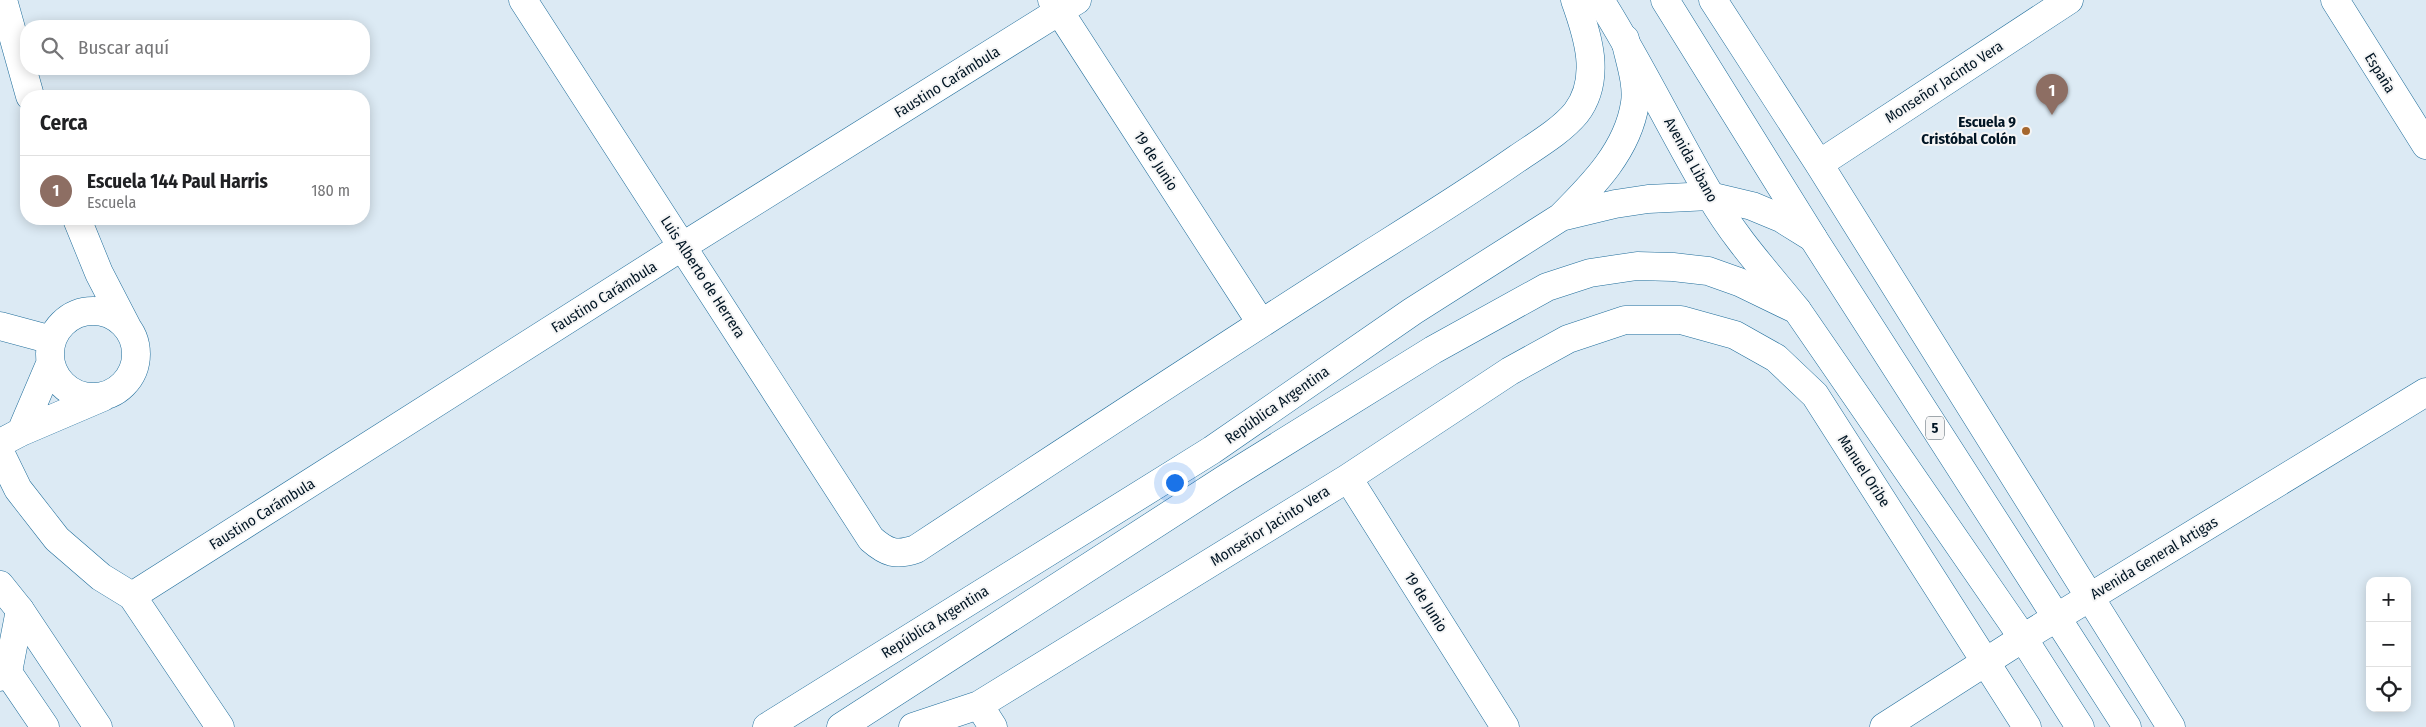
<!DOCTYPE html>
<html lang="es">
<head>
<meta charset="utf-8">
<style>
  :root { --surface:#fff; --page:#f2f2f2; --text:#202124; --muted:#757577; --line:#e0e0e0; --accent:#a5662d }
  body { margin:0; font-family:"Fira Sans Condensed",sans-serif; background:var(--page); color:var(--text) }
  .controls { position:absolute; right:15px; bottom:15px; display:grid; overflow:hidden; border-radius:10px; box-shadow:0 2px 12px #0003 }
  .controls button { width:45px; height:45px; display:grid; place-items:center; padding:0; border:0; border-bottom:1px solid var(--line); background:var(--surface); color:var(--text); font:25px sans-serif }
  .you { position:absolute; left:1174px; top:482px; width:18px; height:18px; margin:-12px; border:4px solid #fff; border-radius:50%; background:#1a73e8; box-shadow:0 0 0 8px #1a73e833 }
  .badge { display:grid; place-items:center; width:32px; height:32px; border-radius:50%; background:var(--accent); color:#fff; font-size:16px; font-weight:700 }
  .pin { position:absolute; translate:-50% -41px; filter:drop-shadow(0 1px 2px #0008) }
  .pin::after { content:''; position:absolute; top:26px; width:18px; height:15px; background:inherit; clip-path:polygon(0 0,100% 0,50% 100%) }
  .list { margin:0; padding:0; list-style:none }
  h2 { display:flex; justify-content:space-between; align-items:center; height:65px; margin:0; padding:0 20px; font-size:21px }
  h2 small { font-size:16px; font-weight:400; color:var(--muted) }
  .list li { display:grid; grid-template-columns:32px 1fr auto; gap:15px; align-items:center; box-sizing:border-box; height:70px; padding:0 20px; border-top:1px solid var(--line) }
  .list b { display:block; font-size:19px; white-space:nowrap }
  .list p { margin:0; font-size:16px; white-space:nowrap; color:var(--muted) }
  .list em { font-size:16px; font-style:normal; color:var(--muted) }
  .icon { flex:none; width:28px; height:28px; fill:none; stroke:currentColor; stroke-width:2; stroke-linecap:round; stroke-linejoin:round }
  .map { position:relative; flex:none; width:2426px; height:727px; overflow:hidden }
  .search { position:absolute; background:var(--surface); box-shadow:0 2px 12px #0003; left:20px; top:20px; width:350px; height:55px; display:flex; align-items:center; gap:12px; box-sizing:border-box; padding:0 18px; border-radius:20px; color:var(--muted); font-size:19px }
  .panel { position:absolute; background:var(--surface); box-shadow:0 2px 12px #0003; left:20px; top:90px; width:350px; height:135px; border-radius:20px }
  .map>svg:first-child { display:block }
  .lines { fill:none; stroke-linecap:round; stroke-linejoin:round }
  .minor-casing { stroke:#1f6d9b; stroke-width:29 }
  .major-casing { stroke:#1f6d9b; stroke-width:29 }
  .highway-casing { stroke:#1f6d9b; stroke-width:29 }
  .minor { stroke:#fff; stroke-width:28 }
  .major { stroke:#fff; stroke-width:28 }
  .highway { stroke:#fff; stroke-width:28 }
  .poi-dot { fill:#a5662d; stroke:#f5f5f5; stroke-width:2 }
  .labels { text-anchor:middle; stroke-width:4; stroke-linejoin:round; paint-order:stroke }
  .shield { fill:#f5f5f5; stroke:#4a5863; stroke-width:1 }
  .shield-label { font-size:14px; font-weight:bold; fill:#011524 }
  .street-label { font-size:15px; fill:#011524; stroke:#f5f5f5 }
  .poi-label { font-size:15px; font-weight:bold; fill:#011524; stroke:#f5f5f5; text-anchor:end }
</style>
</head>
<body>
<div class="map">
<svg width="2426" height="727" viewBox="0 0 2426 727">
  <rect width="100%" height="100%" fill="#dceaf4"/>
  <g class="lines">
    <defs>
      <path id="minor" d="M3 0 30 96
        M523 0 871 539C887 553 896 556 916 549 1065 451 1214 353 1365 257 1416 225 1468 193 1518 158 1537 145 1561 131 1576 113 1602 79 1588 36 1575 0
        M1052 0 1261 323
        M1713 0 1819 164 2171 727
        M2335 0 2426 145
        M1819 164 2069 0
        M77 219 99 273 128 329
        M50 354a43 43 0 1 1 86 0a43 43 0 1 1-86 0Z
        M0 326 52 340
        M21 432 50 364
        M0 443 21 432 103 397
        M0 452 18 489 57 539 101 577 132 596 220 727
        M1348 478 1505 727
        M132 596 683 246 1077 0
        M0 677 8 672 20 610
        M979 705 993 727
        M913 727 979 705 1348 478 1510 371 1568 339 1625 320H1681L1735 335 1776 358 1815 395 2027 727
        M1884 727 2023 638"/>
      <path id="major" d="M1600 0C1640 63 1672 131 1710 195 1734 237 1767 273 1797 310
        M1665 0 1813 238
        M2023 638 2426 392"/>
      <path id="highway" d="M1561 217C1593 185 1628 150 1635 103 1638 83 1629 59 1625 39
        M0 585 20 610 98 727
        M0 661 45 727
        M767 727 1212 450 1413 311 1561 217 1615 204 1648 199 1710 196 1752 206 1781 218 1813 238 2127 727
        M841 727 1225 479 1433 350 1547 287 1590 273 1637 266 1673 267 1708 271 1739 282 1797 310 2023 638 2080 727"/>
    </defs>
    <use href="#minor" class="minor-casing"/>
    <use href="#major" class="major-casing"/>
    <use href="#highway" class="highway-casing"/>
    <use href="#minor" class="minor"/>
    <use href="#major" class="major"/>
    <use href="#highway" class="highway"/>
  </g>
  <circle class="poi-dot" cx="2026" cy="131" r="5"/>
  <g class="labels">
    <rect class="shield" x="1926" y="416.5" width="18" height="23" rx="4"/>
    <g class="shield-label">
      <text x="1935" y="433">5</text>
    </g>
    <g class="street-label">
      <text transform="translate(2380 73) rotate(58)" y="5">España</text>
      <text transform="translate(947 82) rotate(-32)" y="5">Faustino Carámbula</text>
      <text transform="translate(1944 82) rotate(-33)" y="5">Monseñor Jacinto Vera</text>
      <text transform="translate(1691 160) rotate(61)" y="5">Avenida Libano</text>
      <text transform="translate(1156 161) rotate(57)" y="5">19 de Junio</text>
      <text transform="translate(703 277) rotate(57)" y="5">Luis Alberto de Herrera</text>
      <text transform="translate(604 297) rotate(-32)" y="5">Faustino Carámbula</text>
      <text transform="translate(1277 405) rotate(-35)" y="5">República Argentina</text>
      <text transform="translate(1864 471) rotate(57)" y="5">Manuel Oribe</text>
      <text transform="translate(262 514) rotate(-32)" y="5">Faustino Carámbula</text>
      <text transform="translate(1270 526) rotate(-32)" y="5">Monseñor Jacinto Vera</text>
      <text transform="translate(2154 558) rotate(-31)" y="5">Avenida General Artigas</text>
      <text transform="translate(1426 602) rotate(58)" y="5">19 de Junio</text>
      <text transform="translate(935 622) rotate(-32)" y="5">República Argentina</text>
    </g>
    <g class="poi-label">
      <text x="2016" y="127">Escuela 9<tspan x="2016" dy="17">Cristóbal Colón</tspan></text>
    </g>
  </g>
</svg>
<div class="controls">
<button>+</button>
<button>−</button>
<button><svg class="icon" aria-label="locate" viewBox="0 0 24 24"><circle cx="12" cy="12" r="6"/><path d="M12 2v4M12 18v4M2 12h4M18 12h4"/></svg></button>
</div>
<div class="you"></div>
<div class="pin badge" style="left:2052px;top:115px;background:#8d6e63">1</div>
<div class="search"><svg class="icon" aria-label="search" viewBox="0 0 24 24"><circle cx="10" cy="10" r="6"/><path d="M15 15l6 6"/></svg>Buscar aquí</div>
<section class="panel">
<h2>Cerca<small></small></h2>
<ul class="list">
<li><span class="badge" style="background:#8d6e63">1</span><div><b>Escuela 144 Paul Harris</b><p>Escuela</p></div><em>180 m</em></li>
</ul>
</section>
</div>
</body>
</html>
